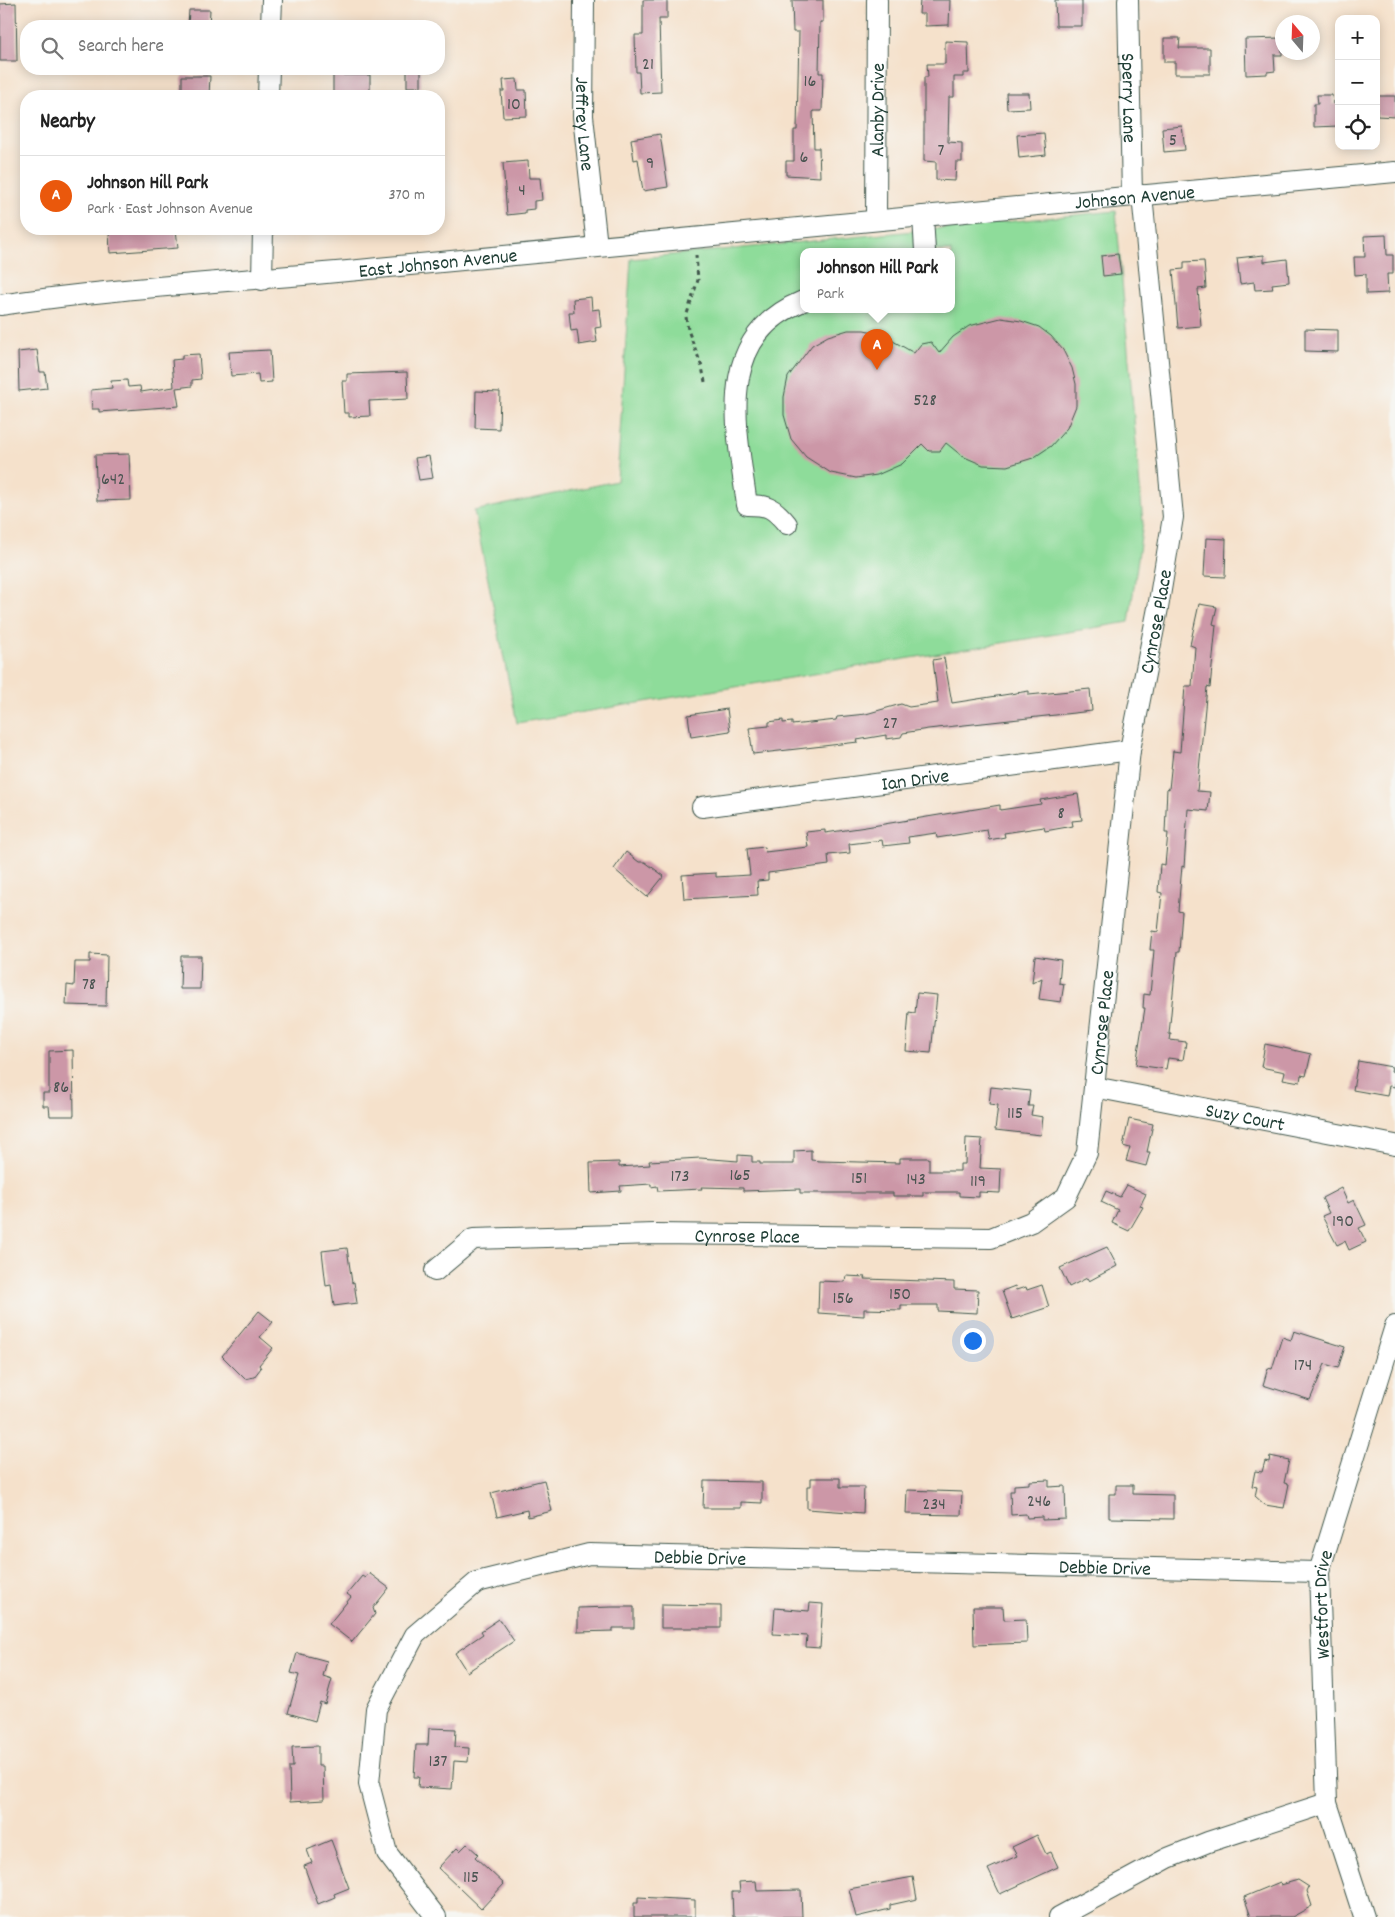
<!DOCTYPE html>
<html lang="en">
<head>
<meta charset="utf-8">
<style>
  :root { --surface:#fff; --page:#f6f6f6; --text:#222; --muted:#767676; --line:#e0e0e0; --accent:#ea580c }
  body { margin:0; font-family:Dekko,sans-serif; background:var(--page); color:var(--text) }
  .controls { position:absolute; right:15px; top:15px; display:grid; overflow:hidden; border-radius:10px; box-shadow:0 2px 12px #0003 }
  .controls button { width:45px; height:45px; display:grid; place-items:center; padding:0; border:0; border-bottom:1px solid var(--line); background:var(--surface); color:var(--text); font:25px sans-serif }
  .compass { position:absolute; left:1275px; top:15px; width:45px; height:45px; border-radius:50%; background:var(--surface); box-shadow:0 2px 12px #0003; rotate:341deg }
  .you { position:absolute; left:972px; top:1340px; width:18px; height:18px; margin:-12px; border:4px solid #fff; border-radius:50%; background:#1a73e8; box-shadow:0 0 0 8px #1a73e833 }
  .badge { display:grid; place-items:center; width:32px; height:32px; border-radius:50%; background:var(--accent); color:#fff; font-size:16px; font-weight:700 }
  .pin { position:absolute; translate:-50% -41px; filter:drop-shadow(0 1px 2px #0008) }
  .pin::after { content:''; position:absolute; top:26px; width:18px; height:15px; background:inherit; clip-path:polygon(0 0,100% 0,50% 100%) }
  .popup { position:absolute; left:800px; top:248px; width:155px; height:65px; box-sizing:border-box; display:grid; place-content:center; border-radius:10px; background:var(--surface); filter:drop-shadow(0 1px 4px #0005); font-size:16px; white-space:nowrap; color:var(--muted) }
  .popup b { font-size:19px; color:var(--text) }
  .popup::after { content:''; position:absolute; left:50%; top:100%; margin-left:-10px; border:10px solid transparent; border-top-color:var(--surface) }
  .list { margin:0; padding:0; list-style:none }
  h2 { display:flex; justify-content:space-between; align-items:center; height:65px; margin:0; padding:0 20px; font-size:21px }
  h2 small { font-size:16px; font-weight:400; color:var(--muted) }
  .list li { display:grid; grid-template-columns:32px 1fr auto; gap:15px; align-items:center; box-sizing:border-box; height:80px; padding:0 20px; border-top:1px solid var(--line) }
  .list b { display:block; font-size:19px; white-space:nowrap }
  .list p { margin:0; font-size:16px; white-space:nowrap; color:var(--muted) }
  .list em { font-size:16px; font-style:normal; color:var(--muted) }
  .icon { flex:none; width:28px; height:28px; fill:none; stroke:currentColor; stroke-width:2; stroke-linecap:round; stroke-linejoin:round }
  .map { position:relative; flex:none; width:1395px; height:1917px; overflow:hidden }
  .search { position:absolute; background:var(--surface); box-shadow:0 2px 12px #0003; left:20px; top:20px; width:425px; height:55px; display:flex; align-items:center; gap:12px; box-sizing:border-box; padding:0 18px; border-radius:20px; color:var(--muted); font-size:19px }
  .panel { position:absolute; background:var(--surface); box-shadow:0 2px 12px #0003; left:20px; top:90px; width:425px; height:145px; border-radius:20px }
  .map>svg:first-child { display:block }
  .green { fill:#8edc9a; stroke:#568c67; fill-rule:evenodd }
  .building { fill:#cc97a7 }
  .lines { fill:none; stroke-linecap:round; stroke-linejoin:round }
  .minor-casing { stroke:#3f564b; stroke-width:22 }
  .path { stroke:#3f564b; stroke-width:3; stroke-dasharray:4 4; stroke-linecap:butt }
  .minor { stroke:#fff; stroke-width:20 }
  .labels { text-anchor:middle; stroke-width:4; stroke-linejoin:round; paint-order:stroke }
  .number-label { font-size:18px; fill:#4a5451 }
  .street-label { font-size:20px; fill:#1f3d34; stroke:#f6f6f2 }
</style>
</head>
<body>
<div class="map">
<svg width="1395" height="1917" viewBox="0 0 1395 1917">
  <rect width="100%" height="100%" fill="#f6f6f2"/>
  <filter id="ink" filterUnits="userSpaceOnUse"><feTurbulence type="fractalNoise" baseFrequency=".02" numOctaves="2"/><feDisplacementMap in="SourceGraphic" scale="10" xChannelSelector="R" yChannelSelector="G"/><feConvolveMatrix kernelMatrix="1 2 1 2 8 2 1 2 1" color-interpolation-filters="sRGB"/></filter>
  <filter id="wash" filterUnits="userSpaceOnUse"><feTurbulence type="fractalNoise" baseFrequency=".0096" numOctaves="4" result="noise"/><feDisplacementMap in="SourceGraphic" scale="20" xChannelSelector="R" yChannelSelector="G"/><feGaussianBlur stdDeviation="1.12" result="paint"/><feColorMatrix in="noise" values="0 0 0 0 0 0 0 0 0 0 0 0 0 0 0 0 0 1.4 0 .05"/><feComposite in="paint" operator="in"/></filter>
  <g filter="url(#wash)">
    <rect width="100%" height="100%" fill="#f5e1cb"/>
    <path class="green" d="M1116 211 1143 523 1129 622 517 723 474 511 617 481 631 259ZM803 251H951V309H803Z"/>
    <g id="blocks">
      <path class="building" d="M643 0H667V19H659L661 92 640 93 639 72H636L635 35H643Z
        M792 0H823V22H820L819 73H823L822 111H813L814 148H819L820 177 786 175V161H794V130H797L799 32H793Z
        M920 0H950L949 25 925 26V14H919Z
        M1055 0H1082V26H1056Z
        M16 3 17 61H0V4Z
        M189 10H210L209 26H188Z
        M1164 38H1180L1179 48H1210V74H1175V62H1164Z
        M1282 38V55H1274L1275 71 1267 72V74L1246 75 1245 39Z
        M945 41 968 42 969 73H963V77H954V97H949L948 142 962 143V162H956L955 181 936 180V162L924 161V77H928L927 64H945Z
        M407 69H421V87H407Z
        M333 75H370V96H333Z
        M182 76H210L209 96H182Z
        M517 79 518 90H526L527 116 503 117 501 91H504L503 80Z
        M1006 93H1029L1030 108 1007 109Z
        M1317 95H1332L1333 104H1339V126L1314 127V104H1318Z
        M1377 96H1395V117L1377 116Z
        M1182 126 1185 150 1164 152 1162 128Z
        M1044 133 1046 155 1019 158 1017 135Z
        M660 134 668 187 643 191 638 159 634 160 631 139Z
        M528 161 529 178H540L542 200 534 201V209L525 210V213L507 215 503 163Z
        M138 229H176L178 248 110 253 109 232Z
        M1386 235 1387 255H1393V274H1387L1388 293 1366 294V274L1355 275 1354 257H1365L1364 236Z
        M1118 254 1121 274 1103 276 1101 256Z
        M1264 255V262L1287 259 1289 282 1272 284 1273 289 1255 290 1254 282 1240 284 1237 258Z
        M1204 261 1206 288 1198 289 1201 326 1178 328 1173 270 1184 269V262Z
        M591 297 592 310 599 309 601 327 595 328 597 342 579 345 577 330 571 331 569 312H574L573 299Z
        M1001 318 1021 321 1039 327 1051 336 1063 350 1072 368 1076 384V406L1067 428 1051 446 1033 458 1007 466 983 465 962 456 946 443 940 451H929L922 444 902 464 877 475 856 478 831 473 806 457 791 439 784 415V397L788 377 812 345 828 336 848 330H864L879 333 914 353 921 344 931 342 939 353 953 337 969 326Z
        M1305 329 1338 330V352L1305 351Z
        M37 350 40 372H45L47 388 19 391 18 352Z
        M270 350 272 382 259 383 258 374 231 376 229 352Z
        M199 354 201 379 192 380V386L176 388 179 406 99 412V409H92L91 390 112 388 111 381 127 380 128 387 140 386 141 392 174 387 172 360 182 359V355Z
        M407 372 408 399 369 401 370 416 349 417V413H344L342 381H347V374Z
        M476 391 500 392 499 429 475 428Z
        M129 454 131 500 97 501 95 455Z
        M429 456 433 478 419 480 415 458Z
        M1206 538 1226 539 1225 577 1204 576Z
        M1199 604 1217 607 1213 624 1216 625 1210 688 1207 687 1197 791 1210 792 1208 811 1188 809 1184 867 1182 866 1178 911 1182 912 1179 952H1177L1169 1034H1171L1170 1040 1186 1042 1183 1060 1168 1058 1166 1069 1136 1065 1145 1008H1143L1144 994 1150 995 1154 950H1150L1152 931 1158 932 1162 893 1158 892 1160 864 1165 865 1168 833H1165L1167 788 1169 789 1173 751 1180 752 1185 686H1192L1195 647 1190 645Z
        M944 658 952 703 1029 691V695L1090 689 1092 711 928 729 903 733 901 737 886 739V735L857 740 858 742 753 754 749 728 769 726V722L783 720V723L792 722V725L836 720 837 717 866 714 901 704 909 707 938 703 933 660Z
        M727 709 730 731 691 737 688 715Z
        M1078 794 1082 820 1072 821 1073 826 1045 831 1044 827 1004 833 1005 837 989 840 987 830 937 838 936 833 908 837 909 843 883 846 882 840 849 844 850 853 828 855 829 865 768 873V880L757 881 758 895 684 899 682 875 716 873V877L750 875 747 849 764 847 765 852 808 847 806 832 825 830V833L866 827 1000 805V810L1041 804 1040 800Z
        M626 852 639 862H645L664 876 647 897 614 869Z
        M90 954 107 955 106 1006 66 1005 67 985 74 986 75 962H90Z
        M181 956H201L200 989H180Z
        M1035 956 1061 960 1059 983 1064 984 1061 1002 1039 999 1042 978 1032 983Z
        M917 993 937 995 931 1053 906 1051 909 1012 915 1013Z
        M1265 1044 1311 1054 1306 1076 1301 1075 1300 1082 1283 1079 1285 1072 1261 1067Z
        M73 1050 74 1116H50L49 1106H43V1093H49V1051Z
        M1358 1061 1392 1067 1391 1071 1395 1072V1087L1389 1086 1387 1096 1353 1090Z
        M991 1087 1030 1091 1028 1106H1033L1031 1115 1043 1117 1041 1135 995 1130 998 1105 989 1104Z
        M1129 1119 1153 1124 1147 1152H1150L1146 1166 1126 1161 1130 1148 1123 1146Z
        M966 1138 982 1139 980 1168 1001 1169 1000 1193 979 1192V1197L959 1196V1192H923V1196H893V1193H800V1189L743 1191V1188L701 1187 702 1189 658 1191 657 1186 651 1187V1184L620 1186 621 1191 591 1193 590 1163 619 1162V1167L650 1165 649 1161 700 1158 738 1161V1155L752 1156V1162H760V1164H794V1151L811 1150V1160L820 1161 900 1163V1158H929V1171H960V1164H965Z
        M1127 1185 1146 1194 1140 1206 1143 1207 1129 1231 1112 1223 1118 1210 1101 1202 1106 1191 1120 1197Z
        M1341 1188 1348 1203 1354 1200 1366 1225 1359 1228 1366 1242 1349 1250 1345 1241 1337 1245 1322 1216 1329 1213 1322 1198Z
        M1107 1247 1117 1266 1089 1281 1087 1278 1069 1287 1060 1268Z
        M347 1248 352 1283 354 1282 357 1303 334 1306 331 1285 326 1286 322 1251Z
        M846 1276 866 1277 865 1279 954 1282V1289L978 1290 977 1313 938 1311V1305H901V1310L864 1309V1316L818 1313 819 1281 845 1282Z
        M1042 1285 1049 1307 1012 1319 1002 1291 1015 1286 1016 1290 1026 1287 1027 1290Z
        M259 1311 273 1322 260 1337 273 1348 259 1365 261 1368 254 1377 245 1379 222 1356Z
        M1294 1331 1345 1347 1338 1368 1325 1364 1310 1400 1263 1385 1268 1368 1272 1369 1282 1337 1291 1340Z
        M1270 1456 1289 1460 1284 1483 1289 1484 1284 1508 1265 1505 1255 1496 1257 1487 1252 1486 1255 1471 1262 1472 1265 1461 1269 1462Z
        M811 1478H840V1487H864L863 1513 807 1509V1486H811Z
        M544 1480 552 1511 528 1517 527 1510 497 1517 491 1493Z
        M1049 1480V1487L1065 1486 1066 1519 1042 1520V1517L1027 1518 1026 1514 1011 1515 1010 1491H1014V1485L1029 1484V1481Z
        M704 1481 762 1482V1503L741 1502V1508H703Z
        M1116 1485H1133V1494L1173 1495V1519L1109 1518V1494H1116Z
        M907 1490 962 1492 961 1515 906 1514Z
        M369 1573 389 1588 373 1608 375 1614 352 1642 329 1624 351 1597 347 1594 362 1576 365 1578Z
        M810 1603 823 1604 820 1648 806 1647 807 1636 773 1634 775 1608 809 1611Z
        M661 1605 721 1606V1628H661Z
        M612 1607H634V1628H613V1631L578 1632V1608Z
        M973 1607H1003L1004 1620 1026 1619 1027 1643 974 1645Z
        M499 1619 514 1641 467 1672 455 1653 483 1634 481 1631Z
        M297 1653 327 1661 323 1676 332 1679 325 1704 320 1702 315 1721 288 1713 299 1675 291 1673Z
        M429 1728 456 1729 455 1747 469 1748 468 1762 454 1761 452 1789 418 1787 419 1777H414L416 1745H428Z
        M318 1746V1766H323L324 1800 290 1802 289 1767H293L292 1747Z
        M1037 1835 1046 1854 1051 1852 1058 1867 1000 1894 988 1869 1017 1856 1012 1847Z
        M331 1840 349 1888 334 1894 335 1897 318 1904 304 1866 312 1863 307 1850Z
        M467 1844 478 1854 475 1857 504 1884 481 1909 438 1868 457 1848 460 1851Z
        M913 1877 917 1899 890 1905V1909L856 1917 849 1889Z
        M1298 1880 1309 1887 1307 1891 1312 1906 1292 1917H1251L1244 1897 1280 1882 1281 1885Z
        M756 1881 757 1891 801 1890 802 1917H733L732 1892H740L739 1882Z
        M638 1897 695 1900V1917H634V1903H638Z"/>
    </g>
  </g>
  <g filter="url(#ink)">
    <use href="#blocks" fill-opacity="0" stroke="#3f564b" stroke-width="1"/>
    <g class="lines">
      <defs>
        <g id="minor">
          <path id="s1" d="M584 0 583 116 597 246"/>
          <path id="s2" d="M1128 0 1132 196"/>
          <path d="M271 26 272 0"/>
          <path d="M268 96 269 69"/>
          <path d="M923 216 925 251"/>
          <path id="s3" d="M876 220 877 0"/>
          <path d="M262 280 263 229"/>
          <path id="s4" d="M0 305C125 286 253 281 378 268 717 233 1056 204 1395 172"/>
          <path d="M787 524C773 507 768 505 747 505 737 429 713 338 803 301"/>
          <path id="s5" d="M702 807 1130 750"/>
          <path id="s6" d="M1094 1087 1395 1145"/>
          <path id="s7" d="M435 1271 473 1239 655 1234 991 1238 1031 1222 1066 1197 1087 1153 1130 750 1158 608 1173 517 1142 195"/>
          <path id="s8" d="M436 1917 387 1853 369 1784 376 1709 415 1635 477 1582 589 1554 1319 1572"/>
          <path d="M1059 1917 1168 1858 1208 1842 1327 1803"/>
          <path id="s9" d="M1364 1917 1327 1803 1319 1572 1395 1326"/>
        </g>
      </defs>
      <use href="#minor" class="minor-casing"/>
      <path class="path" d="M696 255 698 280 686 317 688 330 702 367 705 382"/>
      <use href="#minor" class="minor"/>
    </g>
  </g>
  <g class="labels">
    <g class="number-label">
      <text x="648" y="69">21</text>
      <text x="810" y="86">16</text>
      <text x="514" y="109">10</text>
      <text x="1173" y="145">5</text>
      <text x="941" y="155">7</text>
      <text x="804" y="162">6</text>
      <text x="650" y="168">9</text>
      <text x="522" y="195">4</text>
      <text x="925" y="405">528</text>
      <text x="113" y="484">642</text>
      <text x="890" y="728">27</text>
      <text x="1061" y="818">8</text>
      <text x="89" y="989">78</text>
      <text x="61" y="1092">86</text>
      <text x="1015" y="1118">115</text>
      <text x="740" y="1180">165</text>
      <text x="680" y="1181">173</text>
      <text x="859" y="1183">151</text>
      <text x="916" y="1184">143</text>
      <text x="978" y="1186">119</text>
      <text x="1343" y="1226">190</text>
      <text x="900" y="1299">150</text>
      <text x="843" y="1303">156</text>
      <text x="1303" y="1370">174</text>
      <text x="1039" y="1506">246</text>
      <text x="934" y="1509">234</text>
      <text x="438" y="1766">137</text>
      <text x="471" y="1882">115</text>
    </g>
    <g class="street-label">
      <text dy="7" stroke="none"><textPath href="#s2" startOffset="98">Sperry Lane</textPath></text>
      <text dy="7" stroke="none"><textPath href="#s3" startOffset="110">Alanby Drive</textPath></text>
      <text dy="7" stroke="none"><textPath href="#s1" startOffset="124">Jeffrey Lane</textPath></text>
      <text dy="7" stroke="none"><textPath href="#s4" startOffset="1140">Johnson Avenue</textPath></text>
      <text dy="7" stroke="none"><textPath href="#s4" startOffset="440">East Johnson Avenue</textPath></text>
      <text dy="7" stroke="none"><textPath href="#s7" startOffset="1239">Cynrose Place</textPath></text>
      <text dy="7" stroke="none"><textPath href="#s5" startOffset="215">Ian Drive</textPath></text>
      <text dy="7" stroke="none"><textPath href="#s7" startOffset="834">Cynrose Place</textPath></text>
      <text dy="7" stroke="none"><textPath href="#s6" startOffset="154">Suzy Court</textPath></text>
      <text dy="7" stroke="none"><textPath href="#s7" startOffset="324">Cynrose Place</textPath></text>
      <text dy="7" stroke="none"><textPath href="#s8" startOffset="619">Debbie Drive</textPath></text>
      <text dy="7" stroke="none"><textPath href="#s8" startOffset="1024">Debbie Drive</textPath></text>
      <text dy="7" stroke="none"><textPath href="#s9" startOffset="319">Westfort Drive</textPath></text>
    </g>
  </g>
</svg>
<div class="controls">
<button>+</button>
<button>−</button>
<button><svg class="icon" aria-label="locate" viewBox="0 0 24 24"><circle cx="12" cy="12" r="6"/><path d="M12 2v4M12 18v4M2 12h4M18 12h4"/></svg></button>
</div>
<svg class="compass" viewBox="-18 -18 36 36"><path d="M0-13l5 13h-10z" fill="#e53935"/><path d="M0 13l5-13h-10z" fill="#767676"/></svg>
<div class="you"></div>
<div class="pin badge" style="left:877px;top:370px">A</div>
<div class="popup"><b>Johnson Hill Park</b>Park</div>
<div class="search"><svg class="icon" aria-label="search" viewBox="0 0 24 24"><circle cx="10" cy="10" r="6"/><path d="M15 15l6 6"/></svg>Search here</div>
<section class="panel">
<h2>Nearby<small></small></h2>
<ul class="list">
<li><span class="badge">A</span><div><b>Johnson Hill Park</b><p>Park · East Johnson Avenue</p></div><em>370 m</em></li>
</ul>
</section>
</div>
</body>
</html>
